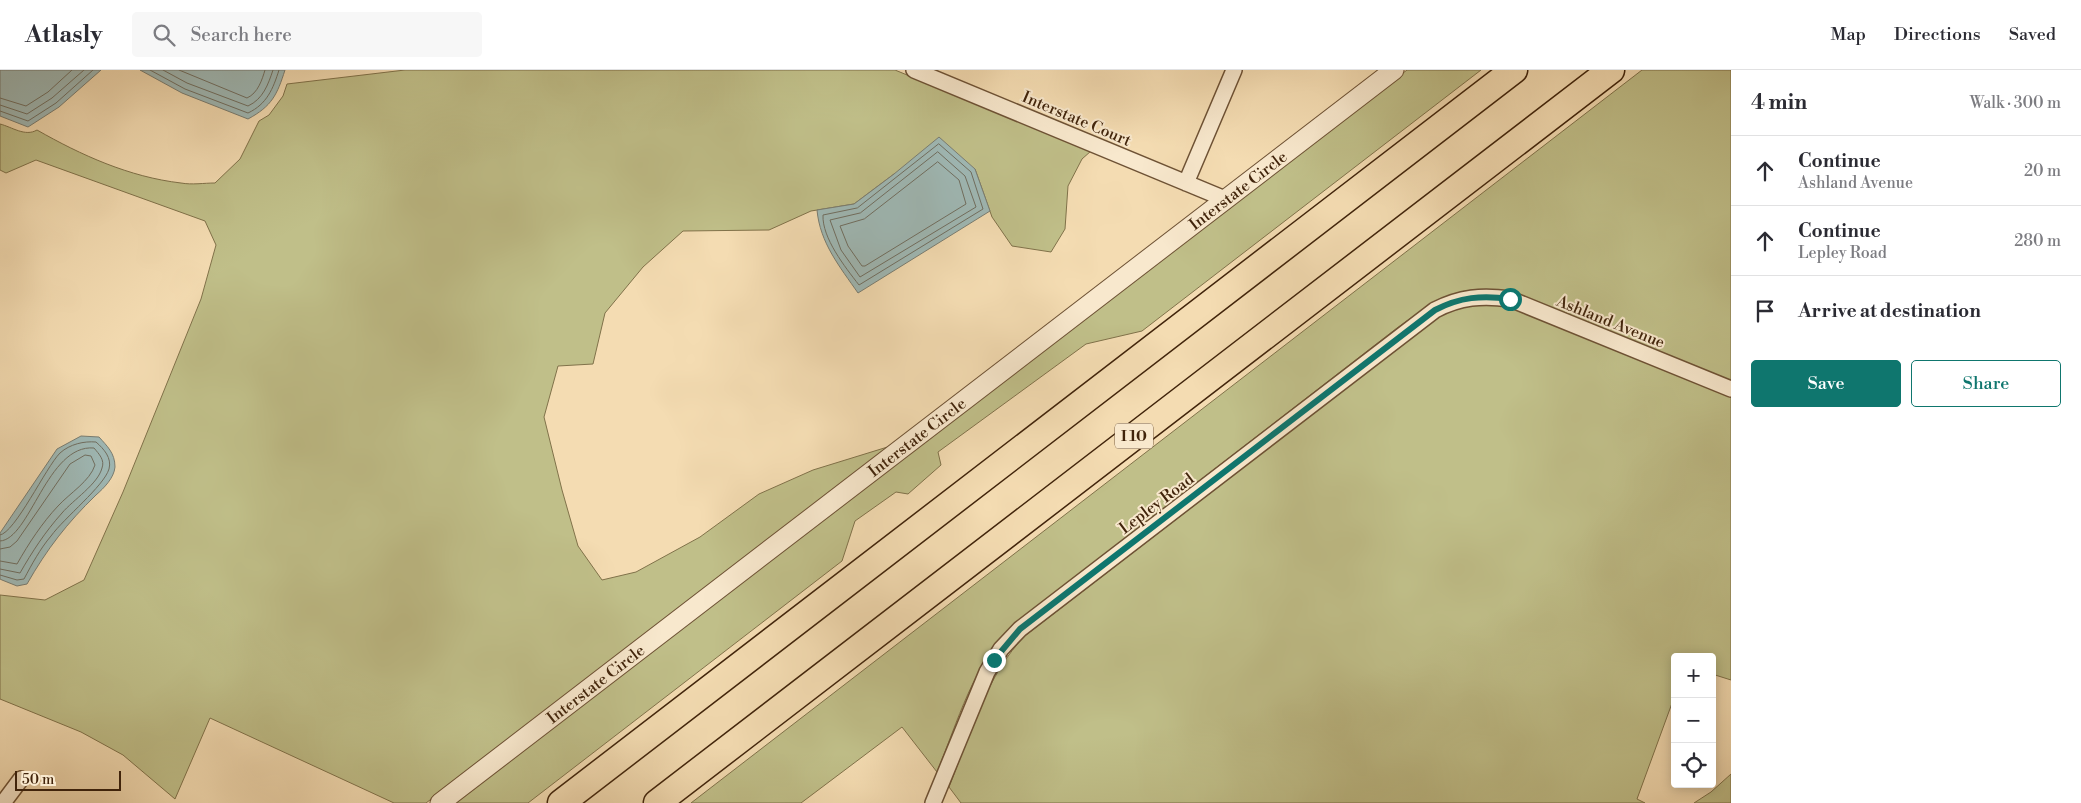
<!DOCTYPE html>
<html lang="en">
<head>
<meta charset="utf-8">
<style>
  :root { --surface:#fff; --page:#f7f7f7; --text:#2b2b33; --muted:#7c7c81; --line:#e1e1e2; --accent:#0f766e }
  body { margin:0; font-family:"Libre Bodoni",serif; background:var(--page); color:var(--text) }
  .controls { position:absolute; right:15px; bottom:15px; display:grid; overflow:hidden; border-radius:5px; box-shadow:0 2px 12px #0003 }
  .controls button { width:45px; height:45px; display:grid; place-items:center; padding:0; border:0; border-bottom:1px solid var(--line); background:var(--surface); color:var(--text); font:25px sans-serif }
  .scale { position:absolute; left:15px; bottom:12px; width:106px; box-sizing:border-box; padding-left:5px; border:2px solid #41240b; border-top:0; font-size:14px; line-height:18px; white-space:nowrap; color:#41240b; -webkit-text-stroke:4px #f8e8cd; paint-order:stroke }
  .stop { position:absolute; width:15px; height:15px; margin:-11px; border:4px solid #0f766e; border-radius:50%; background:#fff }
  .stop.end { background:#0f766e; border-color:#fff; box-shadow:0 1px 5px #0008 }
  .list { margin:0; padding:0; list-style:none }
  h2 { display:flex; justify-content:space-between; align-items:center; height:65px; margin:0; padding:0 20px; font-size:21px }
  h2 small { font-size:16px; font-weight:400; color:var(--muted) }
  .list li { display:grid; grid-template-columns:32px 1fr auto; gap:15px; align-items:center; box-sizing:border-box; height:70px; padding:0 20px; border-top:1px solid var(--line) }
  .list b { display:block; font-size:19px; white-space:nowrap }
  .list p { margin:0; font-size:16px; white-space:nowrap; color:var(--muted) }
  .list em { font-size:16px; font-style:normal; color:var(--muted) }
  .actions { display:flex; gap:10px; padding:15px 20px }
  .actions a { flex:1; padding:11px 0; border:1px solid var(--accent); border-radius:5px; text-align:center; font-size:18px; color:var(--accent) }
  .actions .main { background:var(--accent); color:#fff }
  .icon { flex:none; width:28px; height:28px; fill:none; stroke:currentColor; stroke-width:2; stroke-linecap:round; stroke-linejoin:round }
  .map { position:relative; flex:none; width:1731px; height:733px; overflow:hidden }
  header { display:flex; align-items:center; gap:30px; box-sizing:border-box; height:70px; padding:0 25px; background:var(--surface); border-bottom:1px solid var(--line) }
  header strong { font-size:24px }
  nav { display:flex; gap:28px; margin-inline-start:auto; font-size:18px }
  .search { width:350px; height:45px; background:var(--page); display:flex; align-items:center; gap:12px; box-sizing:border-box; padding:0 18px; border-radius:5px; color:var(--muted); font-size:19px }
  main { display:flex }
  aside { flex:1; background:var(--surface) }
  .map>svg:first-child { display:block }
  .green { fill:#c0bf89; stroke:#80724a }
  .water { fill:#9fb9b6; stroke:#797d72 }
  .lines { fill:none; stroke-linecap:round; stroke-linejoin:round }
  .shore { stroke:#706e60; stroke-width:1 }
  .minor-casing { stroke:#6e5235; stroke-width:18 }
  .tertiary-casing { stroke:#6e5235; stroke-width:21 }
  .motorway-casing { stroke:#41240b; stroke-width:29 }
  .minor { stroke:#f8e8cd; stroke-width:15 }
  .tertiary { stroke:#f8e8cd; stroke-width:19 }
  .motorway { stroke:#f4dcb2; stroke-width:26 }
  .route { stroke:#0f766e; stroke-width:6 }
  .labels { text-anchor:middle; stroke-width:4; stroke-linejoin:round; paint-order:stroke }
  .shield { fill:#f8e8cd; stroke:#785f45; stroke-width:1 }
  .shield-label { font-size:15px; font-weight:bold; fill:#41240b }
  .street-label { font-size:16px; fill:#41240b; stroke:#f8e8cd }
</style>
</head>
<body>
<header>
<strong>Atlasly</strong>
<div class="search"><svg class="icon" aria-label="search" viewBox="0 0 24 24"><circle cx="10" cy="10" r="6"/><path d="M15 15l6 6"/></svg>Search here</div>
<nav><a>Map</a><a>Directions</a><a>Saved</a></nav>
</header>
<main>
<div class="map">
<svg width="1731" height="733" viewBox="0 0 1731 733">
  <rect width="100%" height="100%" fill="#f4dcb2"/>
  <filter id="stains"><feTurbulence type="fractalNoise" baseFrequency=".004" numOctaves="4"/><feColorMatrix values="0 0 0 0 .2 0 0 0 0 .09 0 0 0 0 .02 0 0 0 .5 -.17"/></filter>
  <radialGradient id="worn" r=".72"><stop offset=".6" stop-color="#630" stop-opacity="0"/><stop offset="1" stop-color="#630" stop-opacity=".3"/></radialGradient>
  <path class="green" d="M405 0H895L1091 81 1082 89 1068 116 1065 159 1051 182 1012 176 992 147 975 99 894 104 854 134 811 141 769 160 683 161 643 197 605 243 593 294 558 296 544 347 562 420 578 476 602 510 636 502 700 467 759 424 813 400 894 375 426 733H394L210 648 175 729 123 685 81 662 0 629V525L45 530 84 510 123 422 201 229 216 175 205 151 36 90 6 103 0 100V54C12 57 25 67 37 60 81 85 129 107 181 113 192 115 204 113 215 113L240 89 259 51 269 45 283 26 287 14Z
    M1407 0H1481L1142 261 1086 274 938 382 941 395 908 424 896 422 855 451 842 491 528 733H453L1227 138 1230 139 1232 134Z
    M1642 0H1731V312L1513 222C1459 213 1440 227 1397 258L1014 554C973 594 958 651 937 702L902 657 801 733H691Z
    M1492 233 1508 236 1731 327V610L1712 604V587H1675V625L1637 729 1645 733H961L949 717C969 667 987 603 1026 565L1440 246C1457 238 1473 234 1492 233Z
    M1731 704V733H1694L1711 722Z"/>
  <path class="water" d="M0 0H101L59 37 28 57 0 46Z
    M140 0H285C277 25 272 36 248 49L182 23Z
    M939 67 975 99 990 141 858 223C840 197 820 173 817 140L854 134 894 104Z
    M81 366 99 367C107 376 115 383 115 397 114 408 104 418 96 425 67 453 47 479 27 514L17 516 2 510 0 509V463L57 379Z"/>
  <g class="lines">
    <path class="shore" d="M150 0 185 19 248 43C267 34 273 19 279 0
      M163 0 187 13 248 36C263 29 268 15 273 0
      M179 0 247 28C258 23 262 10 265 0
      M0 28 26 36 48 22 72 0
      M0 35 27 44 52 28 84 0
      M0 41 28 51 56 33 93 0
      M939 74 971 102 983 139 859 215C845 197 822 168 823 145L857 138Z
      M938 82 965 106 976 137 860 207 841 180 830 150 860 143Z
      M938 92 959 110 966 134 865 196H862L848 176 840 156 864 149Z
      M0 465C15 463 46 397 60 383 70 374 84 371 96 372 104 379 112 388 109 399 104 416 64 448 51 466 40 479 32 494 24 509L17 510 0 505
      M0 471C30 470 47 374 94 378 99 384 105 390 102 398 98 414 73 430 62 443 45 462 32 482 20 503L0 499
      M0 479 10 477 17 471 70 394 85 385 91 386 95 395C90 411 70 423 58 436 42 453 29 473 17 494L0 491"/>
    <defs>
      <path id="minor" d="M914 0 1225 129
        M1186 113 1234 0
        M3 733 21 709
        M933 733 987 602 1001 579 1020 559 1435 240C1460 227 1482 225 1510 229L1731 319"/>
      <g id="tertiary">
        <path id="s1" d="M440 733 1394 0"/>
      </g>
      <path id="motorway" d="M561 733 1514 0
        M657 733 1611 0"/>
    </defs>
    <use href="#minor" class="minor-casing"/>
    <use href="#tertiary" class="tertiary-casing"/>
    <use href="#motorway" class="motorway-casing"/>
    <use href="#minor" class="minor"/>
    <use href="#tertiary" class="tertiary"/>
    <use href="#motorway" class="motorway"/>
  </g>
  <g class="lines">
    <path class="route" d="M994 590 1020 559 1435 240C1460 227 1482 225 1510 229"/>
  </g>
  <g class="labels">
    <rect class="shield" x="1115" y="353.5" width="38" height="25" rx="4"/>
    <g class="shield-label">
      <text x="1134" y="371">I 10</text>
    </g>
    <g class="street-label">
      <text transform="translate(1077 48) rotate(23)" y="6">Interstate Court</text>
      <text dy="6" stroke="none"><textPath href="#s1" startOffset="1006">Interstate Circle</textPath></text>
      <text transform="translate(1611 251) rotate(22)" y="6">Ashland Avenue</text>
      <text dy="6" stroke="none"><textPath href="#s1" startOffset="601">Interstate Circle</textPath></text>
      <text transform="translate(1156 433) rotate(-37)" y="6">Lepley Road</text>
      <text dy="6" stroke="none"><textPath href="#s1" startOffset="196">Interstate Circle</textPath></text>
    </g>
  </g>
  <rect width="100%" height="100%" filter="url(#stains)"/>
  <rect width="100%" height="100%" fill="url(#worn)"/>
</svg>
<div class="controls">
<button>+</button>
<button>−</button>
<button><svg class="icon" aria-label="locate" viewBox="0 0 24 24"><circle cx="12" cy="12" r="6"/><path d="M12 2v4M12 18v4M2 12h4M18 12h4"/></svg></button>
</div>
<div class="scale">50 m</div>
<div class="stop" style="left:1510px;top:229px"></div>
<div class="stop end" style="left:994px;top:590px"></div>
</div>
<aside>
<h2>4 min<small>Walk · 300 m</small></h2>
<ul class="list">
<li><svg class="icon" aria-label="ahead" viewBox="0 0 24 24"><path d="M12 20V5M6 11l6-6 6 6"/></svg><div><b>Continue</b><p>Ashland Avenue</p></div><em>20 m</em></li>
<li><svg class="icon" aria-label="ahead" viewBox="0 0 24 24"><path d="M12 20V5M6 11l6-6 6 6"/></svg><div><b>Continue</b><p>Lepley Road</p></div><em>280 m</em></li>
<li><svg class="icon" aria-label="arrive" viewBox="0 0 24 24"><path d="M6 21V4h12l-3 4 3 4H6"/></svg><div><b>Arrive at destination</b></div></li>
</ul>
<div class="actions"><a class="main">Save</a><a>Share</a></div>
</aside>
</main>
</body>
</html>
